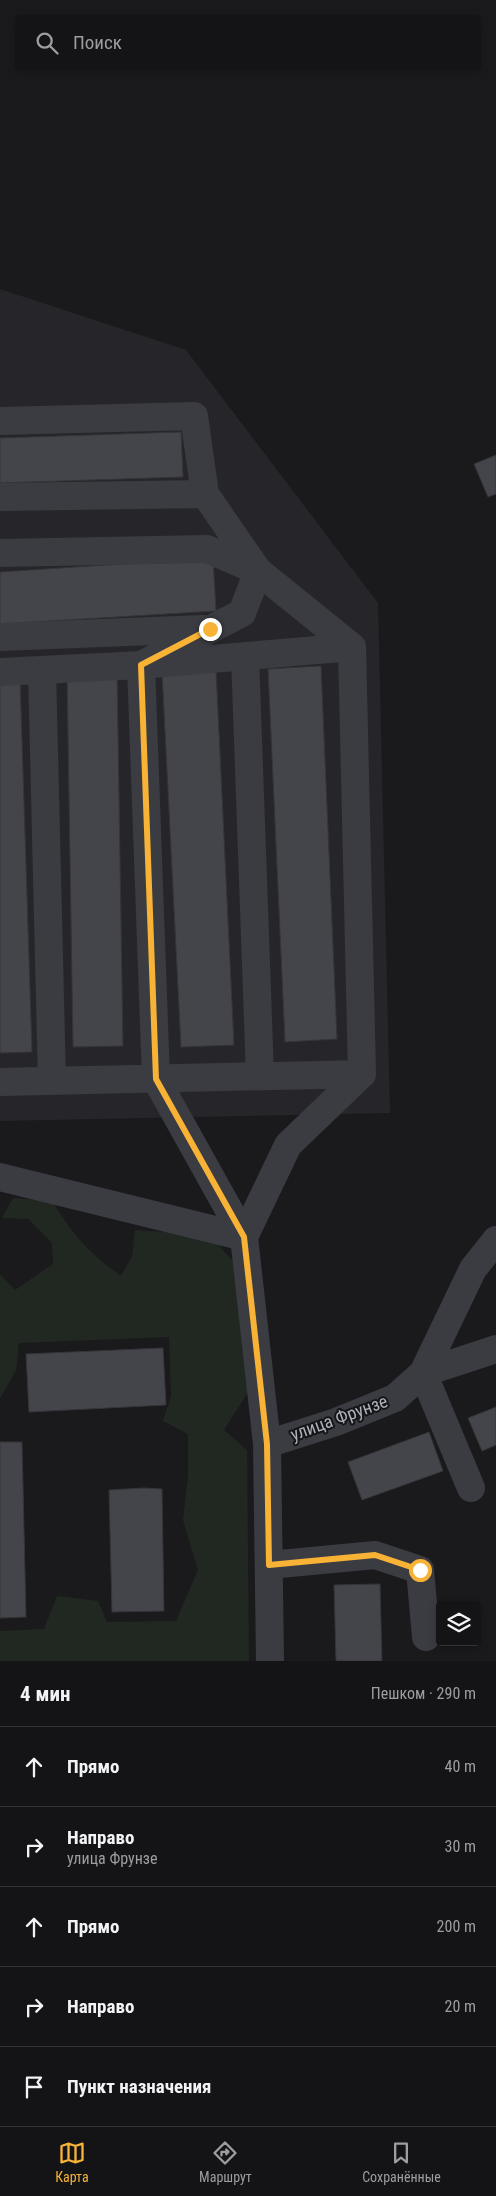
<!DOCTYPE html>
<html lang="ru">
<head>
<meta charset="utf-8">
<style>
  :root { --surface:#141416; --page:#212123; --text:#f1f3f6; --muted:#9d9ea1; --line:#333335; --accent:#f8b337 }
  body { margin:0; font-family:"Roboto Condensed",sans-serif; background:var(--page); color:var(--text) }
  .controls { position:absolute; right:15px; bottom:15px; display:grid; overflow:hidden; border-radius:5px; box-shadow:0 2px 8px #0003 }
  .controls button { width:45px; height:45px; display:grid; place-items:center; padding:0; border:0; border-bottom:1px solid var(--line); background:var(--surface); color:var(--text); font:25px sans-serif }
  .stop { position:absolute; width:15px; height:15px; margin:-11px; border:4px solid #f8b337; border-radius:50%; background:#fff }
  .stop.end { background:#f8b337; border-color:#fff; box-shadow:0 1px 5px #0008 }
  .list { margin:0; padding:0; list-style:none }
  h2 { display:flex; justify-content:space-between; align-items:center; height:65px; margin:0; padding:0 20px; font-size:21px }
  h2 small { font-size:16px; font-weight:400; color:var(--muted) }
  .list li { display:grid; grid-template-columns:32px 1fr auto; gap:15px; align-items:center; box-sizing:border-box; height:80px; padding:0 20px; border-top:1px solid var(--line) }
  .list b { display:block; font-size:19px; white-space:nowrap }
  .list p { margin:0; font-size:16px; white-space:nowrap; color:var(--muted) }
  .list em { font-size:16px; font-style:normal; color:var(--muted) }
  .icon { flex:none; width:28px; height:28px; fill:none; stroke:currentColor; stroke-width:2; stroke-linecap:round; stroke-linejoin:round }
  .map { position:relative; flex:none; width:496px; height:1661px; overflow:hidden }
  .search { position:absolute; background:var(--surface); box-shadow:0 2px 8px #0003; left:15px; right:15px; top:15px; height:55px; display:flex; align-items:center; gap:12px; box-sizing:border-box; padding:0 18px; border-radius:5px; color:var(--muted); font-size:19px }
  .sheet { height:465px; background:var(--surface) }
  nav { display:flex; justify-content:space-around; align-items:center; box-sizing:border-box; height:70px; border-top:1px solid var(--line); background:var(--surface); font-size:14px; color:var(--muted) }
  nav a { display:grid; justify-items:center; gap:2px }
  nav .on { color:var(--accent) }
  .map>svg:first-child { display:block }
  .built { fill:#26262a }
  .green { fill:#202821 }
  .building { fill:#44454a; stroke:#343439 }
  .lines { fill:none; stroke-linecap:round; stroke-linejoin:round }
  .minor { stroke:#3b3c42; stroke-width:28 }
  .route { stroke:#f8b337; stroke-width:6 }
  .labels { text-anchor:middle; stroke-width:4; stroke-linejoin:round; paint-order:stroke }
  .street-label { font-size:18px; fill:#adb2bc; stroke:#151518 }
</style>
</head>
<body>
<div class="map">
<svg width="496" height="1661" viewBox="0 0 496 1661">
  <rect width="100%" height="100%" fill="#1a1a1d"/>
  <path class="built" d="M0 289 186 350 378 603 390 1113 0 1121Z"/>
  <path class="green" d="M13 1198 52 1201C74 1236 88 1252 121 1276L132 1256 135 1230 210 1235 237 1266 248 1392 224 1430 247 1450 249 1661H0V1631L44 1629 57 1596 98 1601 107 1622 176 1621 198 1570 183 1520 188 1477V1434L163 1421 171 1396 169 1337 19 1343 16 1370 0 1399V1274L15 1290 53 1264 52 1243 28 1219 2 1218Z"/>
  <path class="building" d="M181 432 183 477 0 483V438Z
    M496 455V494L488 497 474 464Z
    M213 558 216 611 0 624V572Z
    M321 666 337 1039 285 1042 268 669Z
    M117 670 123 1046 73 1047 67 671Z
    M216 670 234 1045 181 1047 162 672Z
    M0 678H20L32 1052 0 1053Z
    M163 1348 166 1405 29 1412 26 1354Z
    M496 1407V1445L482 1451 468 1418Z
    M429 1432 443 1471 362 1500 348 1462Z
    M0 1442H22L26 1617 0 1618Z
    M144 1488 162 1489 164 1611 112 1612 109 1490Z
    M380 1584 382 1661H336L334 1585Z"/>
  <g class="lines">
    <path class="minor" d="M0 421 194 416 205 494 258 571 352 647 362 1074 288 1145 244 1237
      M0 497 205 494
      M0 553 207 549 258 571 242 613 141 665
      M0 637 203 629
      M245 656 260 1076
      M141 665 156 1079 244 1237 267 1444 270 1661
      M42 670 52 1081
      M0 672 141 665 352 647
      M0 1082 362 1074
      M0 1177 244 1237
      M423 1373 473 1269 496 1240
      M423 1373 471 1488
      M267 1444 336 1422 395 1398 423 1373 496 1349
      M269 1565 375 1555 420 1570 426 1637"/>
  </g>
  <g class="lines">
    <path class="route" d="M210 629 141 665 156 1079 244 1237 267 1444 269 1565 375 1555 420 1570"/>
  </g>
  <g class="labels">
    <g class="street-label">
      <text transform="translate(339 1418) rotate(-20)" y="6">улица Фрунзе</text>
    </g>
  </g>
</svg>
<div class="controls">
<button><svg class="icon" aria-label="layers" viewBox="0 0 24 24"><path d="M12 4l9 5-9 5-9-5zM3 14l9 5 9-5"/></svg></button>
</div>
<div class="stop" style="left:420px;top:1570px"></div>
<div class="stop end" style="left:210px;top:629px"></div>
<div class="search"><svg class="icon" aria-label="search" viewBox="0 0 24 24"><circle cx="10" cy="10" r="6"/><path d="M15 15l6 6"/></svg>Поиск</div>
</div>
<section class="sheet">
<h2>4 мин<small>Пешком · 290 m</small></h2>
<ul class="list">
<li><svg class="icon" aria-label="ahead" viewBox="0 0 24 24"><path d="M12 20V5M6 11l6-6 6 6"/></svg><div><b>Прямо</b></div><em>40 m</em></li>
<li><svg class="icon" aria-label="right" viewBox="0 0 24 24"><path d="M7 20v-9h11M14 6l5 5-5 5"/></svg><div><b>Направо</b><p>улица Фрунзе</p></div><em>30 m</em></li>
<li><svg class="icon" aria-label="ahead" viewBox="0 0 24 24"><path d="M12 20V5M6 11l6-6 6 6"/></svg><div><b>Прямо</b></div><em>200 m</em></li>
<li><svg class="icon" aria-label="right" viewBox="0 0 24 24"><path d="M7 20v-9h11M14 6l5 5-5 5"/></svg><div><b>Направо</b></div><em>20 m</em></li>
<li><svg class="icon" aria-label="arrive" viewBox="0 0 24 24"><path d="M6 21V4h12l-3 4 3 4H6"/></svg><div><b>Пункт назначения</b></div></li>
</ul>
</section>
<nav>
<a class="on"><svg class="icon" aria-label="map" viewBox="0 0 24 24"><path d="M3 6l6-2 6 2 6-2v14l-6 2-6-2-6 2zM9 4v14M15 6v14"/></svg>Карта</a>
<a><svg class="icon" aria-label="directions" viewBox="0 0 24 24"><path d="M12 3l9 9-9 9-9-9zM9 14v-3h6M13 9l2 2-2 2"/></svg>Маршрут</a>
<a><svg class="icon" aria-label="saved" viewBox="0 0 24 24"><path d="M7 4h10v16l-5-4-5 4z"/></svg>Сохранённые</a>
</nav>
</body>
</html>
